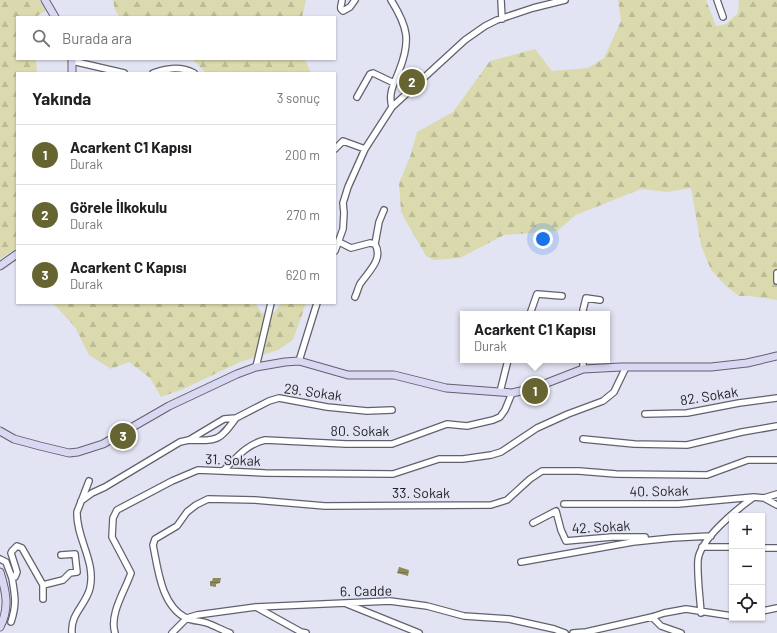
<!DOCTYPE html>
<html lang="tr">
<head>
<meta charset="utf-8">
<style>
  :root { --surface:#fff; --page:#f6f6f6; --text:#202124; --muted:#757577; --line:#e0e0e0; --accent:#666431 }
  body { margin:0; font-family:Barlow,sans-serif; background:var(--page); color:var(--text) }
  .controls { position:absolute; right:12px; bottom:12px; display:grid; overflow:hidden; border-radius:0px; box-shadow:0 1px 3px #0004 }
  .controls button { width:36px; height:36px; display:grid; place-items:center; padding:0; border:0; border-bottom:1px solid var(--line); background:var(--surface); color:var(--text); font:20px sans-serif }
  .you { position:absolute; left:543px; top:239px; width:14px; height:14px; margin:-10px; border:3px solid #fff; border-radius:50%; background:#1a73e8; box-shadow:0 0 0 6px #1a73e833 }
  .badge { display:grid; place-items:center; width:26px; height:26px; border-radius:50%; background:var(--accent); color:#fff; font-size:13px; font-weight:700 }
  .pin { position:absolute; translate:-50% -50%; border:2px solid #fff; box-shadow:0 1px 4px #0006 }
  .popup { position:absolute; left:460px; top:311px; width:150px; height:52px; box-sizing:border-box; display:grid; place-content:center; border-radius:0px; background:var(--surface); filter:drop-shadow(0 1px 3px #0005); font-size:13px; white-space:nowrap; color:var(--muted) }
  .popup b { font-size:15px; color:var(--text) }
  .popup::after { content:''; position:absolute; left:50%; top:100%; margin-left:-8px; border:8px solid transparent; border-top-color:var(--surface) }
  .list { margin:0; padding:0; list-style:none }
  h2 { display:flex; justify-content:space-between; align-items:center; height:52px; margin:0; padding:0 16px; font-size:17px }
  h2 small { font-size:13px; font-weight:400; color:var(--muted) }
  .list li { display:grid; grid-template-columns:26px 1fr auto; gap:12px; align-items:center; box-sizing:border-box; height:60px; padding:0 16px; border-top:1px solid var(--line) }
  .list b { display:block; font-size:15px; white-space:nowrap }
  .list p { margin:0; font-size:13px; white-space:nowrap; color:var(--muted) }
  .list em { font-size:13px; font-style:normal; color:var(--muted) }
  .icon { flex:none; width:22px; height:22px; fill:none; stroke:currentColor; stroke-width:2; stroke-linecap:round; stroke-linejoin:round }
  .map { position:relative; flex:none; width:777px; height:633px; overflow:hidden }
  .search { position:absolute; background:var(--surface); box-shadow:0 1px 3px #0004; left:16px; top:16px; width:320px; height:44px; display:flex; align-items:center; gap:10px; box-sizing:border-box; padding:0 14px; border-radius:0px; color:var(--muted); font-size:15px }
  .panel { position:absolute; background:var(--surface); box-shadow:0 1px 3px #0004; left:16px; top:72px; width:320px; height:232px; border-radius:0px }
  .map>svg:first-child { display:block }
  .forest { fill:url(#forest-firs) }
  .water { fill:url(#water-rules) }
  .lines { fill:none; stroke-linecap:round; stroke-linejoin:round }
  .street-casing { stroke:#61616e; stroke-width:8 }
  .secondary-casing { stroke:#61616e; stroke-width:9 }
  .street { stroke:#fff; stroke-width:5.5 }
  .secondary { stroke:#dad7f2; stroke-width:7 }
  .labels { text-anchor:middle; stroke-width:3; stroke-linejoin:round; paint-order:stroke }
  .street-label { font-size:14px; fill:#1f1f24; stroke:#e3e4f3 }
</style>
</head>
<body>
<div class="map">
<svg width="777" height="633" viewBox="0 0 777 633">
  <defs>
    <pattern id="forest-firs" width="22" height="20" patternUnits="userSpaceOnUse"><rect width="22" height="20" fill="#dadaae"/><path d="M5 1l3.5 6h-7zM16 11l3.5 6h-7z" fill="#bbbb96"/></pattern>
    <pattern id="water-rules" width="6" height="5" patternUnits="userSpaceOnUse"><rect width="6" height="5" fill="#8d8c59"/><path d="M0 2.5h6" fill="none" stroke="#737249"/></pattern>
  </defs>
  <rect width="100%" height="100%" fill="#e3e4f3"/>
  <path class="forest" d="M0 0H39L46 11 35 17H17V59H36L37 73H17V248L0 259Z
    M113 0H306L302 17H120L115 10Z
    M618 0H706L716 26 726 24 738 13 739 0H777V300L750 296H739L726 286 711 270 701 245 691 188 667 192 641 189 576 215 557 231 504 235 460 258 434 260 426 256 401 212 399 183 410 157 417 132 453 112 490 61 535 49 552 71 588 68 604 58 621 21Z
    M192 59H305L311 73H206Z
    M53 303H255L262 313 275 312 281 303H306L293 340 278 350 240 362 183 389 161 397 150 378 129 362 111 369 89 355 75 327Z"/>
  <path class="water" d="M399 567 409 570 408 576 397 573Z
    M213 578H221L220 583 216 584V587L210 586V581H212Z"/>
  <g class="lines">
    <defs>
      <path id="street" d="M342 0C342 4 340 6 341 9L343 11 350 7 355 0
        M391 0C408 27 411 41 399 71 394 84 388 93 392 107
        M501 0 502 19
        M717 0 723 17
        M72 61 124 73
        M153 73C168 68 181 66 194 73
        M357 97 370 74 373 73 394 83
        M335 149 343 141 365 149
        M339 242 351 248 370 243 375 244C384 259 368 272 360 284 358 288 357 293 355 297
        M375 244 379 222 384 210
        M335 251 343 229 344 213 343 203 348 187 365 149 392 107 465 40 485 26 497 20 533 8 565 0
        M777 273V281
        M530 314 537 294 562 296
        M584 314 583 310 586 298 600 300
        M299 361 317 303
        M256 367 271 303
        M583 369V360
        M500 392 508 360
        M645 414 687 413 739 403 777 398
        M583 439 634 444 687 445 742 432 777 426
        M189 440C218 441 219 441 236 418
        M223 471C236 458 247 444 265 440L346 444H392L447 424 467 426 493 420 500 417 505 410 512 393
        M764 498 777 505
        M81 501 92 493 105 487 180 442 189 440 224 419 236 418 269 401 279 398 327 407 367 411 392 410
        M564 504H678L754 497
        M533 523 556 511 561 530 566 541 612 537H645
        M702 547H732
        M762 548H777
        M0 559 6 562 12 578 15 577 17 572 11 553 12 551 17 546 22 548 43 585V599
        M521 562 633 542 672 538 711 536
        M43 585 63 580 70 573 77 572 75 554 61 555
        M347 604 419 633
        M256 607 301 632 306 633
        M762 611 777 608
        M701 613C700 597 697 576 698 560 700 539 737 509 754 497L764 498 777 494
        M652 617 661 626 681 633
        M11 622C17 604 15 596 12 578
        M72 633C70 614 86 605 90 588 96 561 76 538 77 512L89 481
        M115 633C109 614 125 591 131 573L112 537 113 518 117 510 172 481 198 470 265 473 393 474 439 459H463L491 455 501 452 537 428 568 414 603 401 614 392 626 367
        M172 633 187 618 197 615 256 607 390 601 427 606 464 616 509 619 554 629 565 633
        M230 633C222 630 215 626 207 623 201 621 193 621 186 618 161 605 158 569 153 545L155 539 177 526 187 512 196 505 208 499 255 500 325 506 491 505 507 500 530 479 542 471H579L616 474 707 475 748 460H777
        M573 633 586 632 652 617 664 613 686 609 732 616"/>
      <path id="secondary" d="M45 0 55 17
        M72 73V59
        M0 266 17 254
        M0 431 14 439 40 446 69 453 78 452 103 444 169 406 237 374 256 367 285 362 299 361 348 375H394L446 388 512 393 534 388 583 369 621 367H711L747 363 777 356
        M0 572C6 591 10 608 0 627"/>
    </defs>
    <use href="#street" class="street-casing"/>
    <use href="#secondary" class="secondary-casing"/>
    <use href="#street" class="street"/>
    <use href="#secondary" class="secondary"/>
  </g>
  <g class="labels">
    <g class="street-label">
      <text transform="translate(313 392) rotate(8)" y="5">29. Sokak</text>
      <text transform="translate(709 396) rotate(-9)" y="5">82. Sokak</text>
      <text x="360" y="436">80. Sokak</text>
      <text transform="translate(233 460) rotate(2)" y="5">31. Sokak</text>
      <text transform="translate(659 491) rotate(-1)" y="5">40. Sokak</text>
      <text x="421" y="498">33. Sokak</text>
      <text transform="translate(601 527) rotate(-3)" y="5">42. Sokak</text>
      <text transform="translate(366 591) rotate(-1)" y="5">6. Cadde</text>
    </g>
  </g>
</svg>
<div class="controls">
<button>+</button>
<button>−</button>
<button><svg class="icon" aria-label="locate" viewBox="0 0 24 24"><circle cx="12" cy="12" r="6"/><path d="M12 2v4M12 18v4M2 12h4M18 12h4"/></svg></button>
</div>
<div class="you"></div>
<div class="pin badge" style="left:535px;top:391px">1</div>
<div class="popup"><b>Acarkent C1 Kapısı</b>Durak</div>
<div class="pin badge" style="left:412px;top:82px">2</div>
<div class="pin badge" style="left:123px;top:436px">3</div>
<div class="search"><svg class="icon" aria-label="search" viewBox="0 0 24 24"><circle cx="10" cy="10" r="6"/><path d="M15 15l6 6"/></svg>Burada ara</div>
<section class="panel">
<h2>Yakında<small>3 sonuç</small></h2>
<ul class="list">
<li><span class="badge">1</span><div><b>Acarkent C1 Kapısı</b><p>Durak</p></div><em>200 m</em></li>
<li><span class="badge">2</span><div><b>Görele İlkokulu</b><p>Durak</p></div><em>270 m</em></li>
<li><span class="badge">3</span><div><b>Acarkent C Kapısı</b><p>Durak</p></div><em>620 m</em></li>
</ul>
</section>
</div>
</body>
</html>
